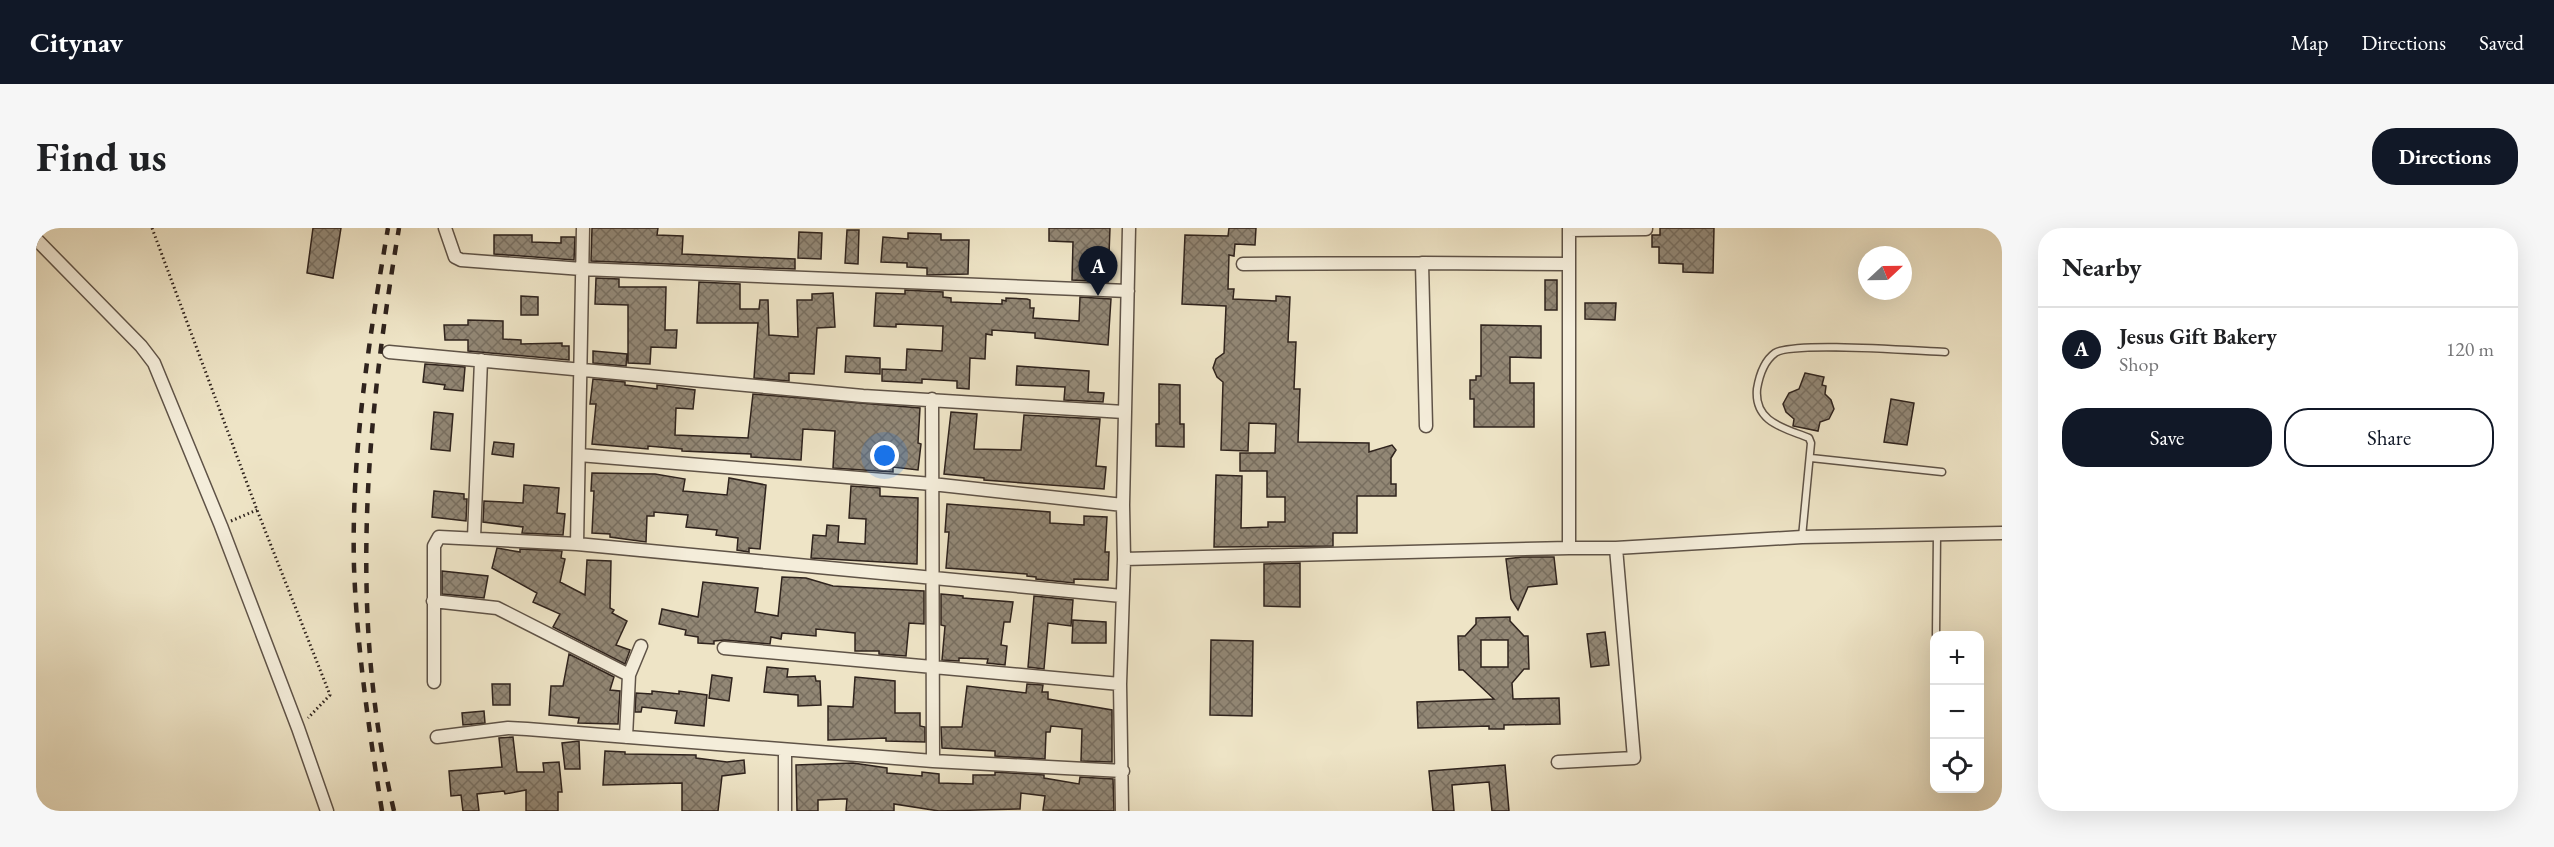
<!DOCTYPE html>
<html lang="en">
<head>
<meta charset="utf-8">
<style>
  :root { --surface:#fff; --page:#f6f6f6; --text:#202124; --muted:#757577; --line:#e0e0e0; --accent:#111827 }
  body { margin:0; font-family:"EB Garamond",serif; background:var(--page); color:var(--text) }
  .controls { position:absolute; right:18px; bottom:18px; display:grid; overflow:hidden; border-radius:12px; box-shadow:0 6px 24px #0002 }
  .controls button { width:54px; height:54px; display:grid; place-items:center; padding:0; border:0; border-bottom:2px solid var(--line); background:var(--surface); color:var(--text); font:30px sans-serif }
  .compass { position:absolute; left:1822px; top:18px; width:54px; height:54px; border-radius:50%; background:var(--surface); box-shadow:0 6px 24px #0002; rotate:68deg }
  .you { position:absolute; left:849px; top:228px; width:21px; height:21px; margin:-15px; border:4px solid #fff; border-radius:50%; background:#1a73e8; box-shadow:0 0 0 9px #1a73e833 }
  .badge { display:grid; place-items:center; width:39px; height:39px; border-radius:50%; background:var(--accent); color:#fff; font-size:20px; font-weight:700 }
  .pin { position:absolute; translate:-50% -50px; filter:drop-shadow(0 2px 3px #0008) }
  .pin::after { content:''; position:absolute; top:32px; width:21px; height:18px; background:inherit; clip-path:polygon(0 0,100% 0,50% 100%) }
  .list { margin:0; padding:0; list-style:none }
  h2 { display:flex; justify-content:space-between; align-items:center; height:78px; margin:0; padding:0 24px; font-size:26px }
  h2 small { font-size:20px; font-weight:400; color:var(--muted) }
  .list li { display:grid; grid-template-columns:39px 1fr auto; gap:18px; align-items:center; box-sizing:border-box; height:84px; padding:0 24px; border-top:2px solid var(--line) }
  .list b { display:block; font-size:22px; white-space:nowrap }
  .list p { margin:0; font-size:20px; white-space:nowrap; color:var(--muted) }
  .list em { font-size:20px; font-style:normal; color:var(--muted) }
  .actions { display:flex; gap:12px; padding:18px 24px }
  .actions a { flex:1; padding:14px 0; border:2px solid var(--accent); border-radius:24px; text-align:center; font-size:21px; color:var(--accent) }
  .actions .main { background:var(--accent); color:#fff }
  .icon { flex:none; width:33px; height:33px; fill:none; stroke:currentColor; stroke-width:2; stroke-linecap:round; stroke-linejoin:round }
  .map { position:relative; flex:none; width:1966px; height:583px; overflow:hidden; border-radius:24px }
  header { display:flex; align-items:center; gap:36px; box-sizing:border-box; height:84px; padding:0 30px; background:var(--accent); color:#fff }
  header strong { font-size:28px }
  nav { display:flex; gap:33px; margin-inline-start:auto; font-size:21px }
  .intro { display:flex; align-items:center; justify-content:space-between; box-sizing:border-box; height:144px; padding:0 36px }
  h1 { margin:0; font-size:42px }
  .button { padding:15px 27px; border-radius:24px; background:var(--accent); color:#fff; font-size:21px; font-weight:700 }
  main { display:flex; gap:36px; padding:0 36px }
  aside { flex:1; background:var(--surface); border-radius:24px; box-shadow:0 6px 24px #0002 }
  .map>svg:first-child { display:block }
  .building { fill:url(#building-cross-hatch); stroke:#2f231d; stroke-width:1.5; fill-rule:evenodd }
  .lines { fill:none; stroke-linecap:round; stroke-linejoin:round }
  .lane-casing { stroke:#5f5347; stroke-width:9 }
  .street-casing { stroke:#5f5347; stroke-width:15 }
  .path { stroke:#2f231d; stroke-width:3; stroke-dasharray:1.5 3; stroke-linecap:butt }
  .lane { stroke:#f4edda; stroke-width:6 }
  .street { stroke:#f4edda; stroke-width:12 }
  .rail { stroke:#2f231d; stroke-width:4.5; stroke-dasharray:10 10; stroke-linecap:butt }
</style>
</head>
<body>
<header>
<strong>Citynav</strong>
<nav><a>Map</a><a>Directions</a><a>Saved</a></nav>
</header>
<div class="intro"><h1>Find us</h1><a class="button">Directions</a></div>
<main>
<div class="map">
<svg width="1966" height="583" viewBox="0 0 1966 583">
  <defs>
    <pattern id="building-cross-hatch" width="8" height="8" patternUnits="userSpaceOnUse" patternTransform="scale(1.5)"><rect width="8" height="8" fill="#928775"/><path d="M0 0l8 8M0 8l8-8" fill="none" stroke="#786e5f"/></pattern>
  </defs>
  <rect width="100%" height="100%" fill="#eee4c6"/>
  <filter id="stains"><feTurbulence type="fractalNoise" baseFrequency=".00333" numOctaves="4"/><feColorMatrix values="0 0 0 0 .2 0 0 0 0 .09 0 0 0 0 .02 0 0 0 .5 -.17"/></filter>
  <radialGradient id="worn" r=".72"><stop offset=".6" stop-color="#630" stop-opacity="0"/><stop offset="1" stop-color="#630" stop-opacity=".3"/></radialGradient>
  <path class="building" d="M277 0H305L297 50 271 45Z
    M556 0H622L621 7 647 8 646 26 759 31V41L555 33Z
    M1013 0H1074L1072 54 1036 52 1037 14 1013 13Z
    M1193 0H1220L1219 17 1199 16 1198 28 1193 27 1192 61H1198L1197 71 1240 73V68L1254 69 1252 114H1260L1258 161H1264L1262 214 1333 215V224L1356 217 1360 222 1355 230V256H1360V268H1321V305H1297V318L1178 319 1180 247 1206 248 1205 300 1232 299V294H1249V269H1231V243H1204V225H1239L1240 196 1213 195 1212 223 1185 222 1187 154 1181 149 1177 140 1180 131 1188 125 1190 78 1146 76 1149 7 1192 8Z
    M1624 0H1678L1677 45 1647 44V36L1623 35V19H1616V7H1624Z
    M811 2H823L822 36 809 35Z
    M763 4 786 5 785 31 762 30Z
    M872 5 905 6V12H933L932 46 891 47V40L871 39V35L845 34 847 9 872 11Z
    M458 7H496V14L525 15V9H539L538 32 458 26Z
    M560 50 583 51V59H630L629 102H641L640 120 615 119 614 136 592 135V77L559 76Z
    M1509 52H1521V82H1509Z
    M663 54 704 56V81H723L724 72H732L733 107 762 109 761 72H776V66L797 65 799 99 781 100 778 146 753 145V153L718 150 722 95H661Z
    M869 62 907 64V69L915 70V74L966 76V72L970 73V70L991 71 994 72V80H998L997 90 1043 93 1044 69 1075 71 1072 117 999 110V105L956 102V107L950 106 949 131 934 130 933 161 921 160V153L886 151V155L846 153V141L870 142 871 121 906 123 907 98 860 96V99L838 98 840 65 869 66Z
    M485 68 502 69V87H485Z
    M1549 75H1580L1579 92 1549 91Z
    M432 92 467 93V111L485 112V116L526 115V118H533V132L432 123V112H409L408 97H432Z
    M1445 97 1505 98V130L1474 129V155H1498V199H1438V171H1434V152H1440V148H1445Z
    M557 123 591 126 590 138 557 135Z
    M810 128 844 130V146L809 144Z
    M389 136 429 139 427 163 408 161 409 157 387 154Z
    M981 138 1053 143 1052 164 1068 165 1067 174 1028 172 1029 159 980 157Z
    M1769 145 1788 149 1786 157 1790 158 1789 166 1795 172 1798 181 1793 191 1784 194 1782 203 1757 198 1758 191 1750 184 1747 176 1753 165 1763 161Z
    M557 151 589 154V157L621 161V157L659 162 657 181 640 180 639 207 712 210 717 166 884 180 882 215 885 216 882 242 857 239V244L797 240 799 203 767 201 765 232 715 229V226L646 223V221L612 218V221L556 216 560 176H554Z
    M1123 156 1144 157V196H1148V219L1120 218V196H1123Z
    M1855 171 1878 175 1871 217 1848 214Z
    M398 184 417 186 414 223 395 221Z
    M915 184 941 186 938 221 985 222 988 187 1064 191 1060 238 1070 239 1068 261 948 252V250L908 246Z
    M458 214 478 216 477 229 456 226Z
    M556 245 619 246 649 251 647 263 691 267 693 250 730 257 724 321 713 320V324L701 322 702 310 680 307 681 302 650 299 652 287 618 284V288H611L610 314 574 309V306L556 305 558 263H555Z
    M488 257 523 260 521 285 529 286 527 307 486 305 487 299 447 294 448 273 487 275Z
    M815 258 844 260V268L882 270 881 336 775 330 777 307 790 308 791 297 803 298 802 314 829 316 830 291 813 290Z
    M398 263 428 266V271H431L430 293 396 289Z
    M911 276 1014 284V295L1048 297V288L1071 289 1069 324H1073L1072 352 1038 351V355L1000 351V349L991 348V346L910 340 913 304H909Z
    M461 320 484 324V321L526 323 525 330 529 331 524 354 549 367 551 332 575 333 574 380 578 382 576 385 591 393 580 417 594 422 589 436 517 399 524 386 497 374 501 365 456 340Z
    M1486 329H1518L1521 356 1492 359 1482 382 1475 371 1470 331Z
    M1264 335V379L1228 378V336Z
    M406 343 452 348 448 370 406 366Z
    M746 349 770 350 797 358 888 363V396L873 395 870 428 843 426V423H819V405L780 401V408L746 405 745 411 735 409 734 416 689 412 678 413V416L662 415V409L649 407 650 402 623 396 626 381 662 389 667 354 722 360 719 384 742 388Z
    M905 366 927 368V370L977 374 974 394H968L965 417 971 418 969 437 951 435 952 431 923 430V433L906 432 909 398 905 397Z
    M998 368 1037 372 1035 398 1012 395 1008 441 992 439Z
    M1474 389V393L1488 408H1492L1493 441H1488L1476 455 1477 471 1523 470 1524 496 1468 497V501H1453V498L1382 500 1381 474 1458 471 1427 442H1423L1422 408H1429L1440 396V390ZM1445 412H1472V439H1445Z
    M1037 392 1070 394V415H1036Z
    M1569 404 1573 437 1555 439 1551 406Z
    M1175 412 1217 413 1216 488 1174 487Z
    M533 426 578 449 574 462 584 463 582 496 542 495 543 490 513 487 515 458H527Z
    M731 439 752 441 751 449 779 448 780 453H784L785 477 762 478V467L728 464Z
    M676 447 696 450 693 473 673 470Z
    M819 449 859 453V485H884V498L889 499V514L850 513V510L792 512V478L817 479Z
    M456 456H474V477H457Z
    M991 456 1007 457 1006 464H1012V471L1076 482V534L1045 533 1046 501 1015 498 1014 504H1010L1009 531 959 528V523L906 520 905 499H926L931 458 990 465Z
    M616 463 643 466V463L671 467 668 498 639 495 641 483 606 479 605 484H599L600 465 616 466Z
    M448 483 449 495 427 497 426 485Z
    M477 509 481 544H508L507 535 523 534 526 564H522V583H490V562L469 566 468 563 441 566 443 583H427L425 567 415 568 413 543 466 539 463 510Z
    M543 513 544 541H529L526 515Z
    M569 523 589 524V526L660 527V530L691 534 708 532 709 545 686 548 682 583H646V555L567 557Z
    M817 535 851 540V545L886 548V544L903 546V555L937 556V547H959V544L1008 547V550L1043 556 1044 549 1077 551 1078 583 1007 582 1009 568 985 565 984 581 903 583 858 576V583H810L811 571H805L782 572V583H761L760 537Z
    M1469 537 1473 583H1456L1453 554 1416 557 1418 583H1397L1393 543Z"/>
  <g class="lines">
    <defs>
      <path id="lane" d="M1775 230 1906 244
        M1766 309 1775 215 1773 210C1749 200 1718 195 1721 161 1723 149 1728 133 1739 125 1756 113 1881 123 1909 124
        M1900 407 1901 307"/>
      <path id="street" d="M409 0 419 29 425 32 546 41 1092 63
        M1533 0V320H1580L1766 309 1966 305
        M1533 2 1610 1
        M0 11 105 118 118 135 185 298 262 500 291 583
        M1207 36 1386 35
        M353 124 827 168 1088 184
        M896 171 897 533
        M1390 198 1386 35 1533 36
        M543 227 896 256 1087 277
        M438 310 445 132
        M541 316 547 0
        M1088 331 1533 320
        M397 373 461 380 593 447
        M688 420 1084 456
        M398 454V318L403 309 541 316 1086 368
        M401 509 472 500 491 501 897 533 1087 543
        M590 509 593 447 605 418
        M749 522V583
        M1522 534 1598 530 1580 320
        M1086 583 1084 456 1088 331 1087 277 1093 0"/>
    </defs>
    <use href="#lane" class="lane-casing"/>
    <use href="#street" class="street-casing"/>
    <path class="path" d="M116 0 221 282 294 467 272 490
      M195 293 221 282"/>
    <use href="#lane" class="lane"/>
    <use href="#street" class="street"/>
    <path class="rail" d="M346 583C333 502 321 421 318 339 315 226 333 111 352 0
      M358 583C312 388 330 195 363 0"/>
  </g>
  <rect width="100%" height="100%" filter="url(#stains)"/>
  <rect width="100%" height="100%" fill="url(#worn)"/>
</svg>
<div class="controls">
<button>+</button>
<button>−</button>
<button><svg class="icon" aria-label="locate" viewBox="0 0 24 24"><circle cx="12" cy="12" r="6"/><path d="M12 2v4M12 18v4M2 12h4M18 12h4"/></svg></button>
</div>
<svg class="compass" viewBox="-18 -18 36 36"><path d="M0-13l5 13h-10z" fill="#e53935"/><path d="M0 13l5-13h-10z" fill="#757577"/></svg>
<div class="you"></div>
<div class="pin badge" style="left:1062px;top:68px">A</div>
</div>
<aside>
<h2>Nearby<small></small></h2>
<ul class="list">
<li><span class="badge">A</span><div><b>Jesus Gift Bakery</b><p>Shop</p></div><em>120 m</em></li>
</ul>
<div class="actions"><a class="main">Save</a><a>Share</a></div>
</aside>
</main>
</body>
</html>
